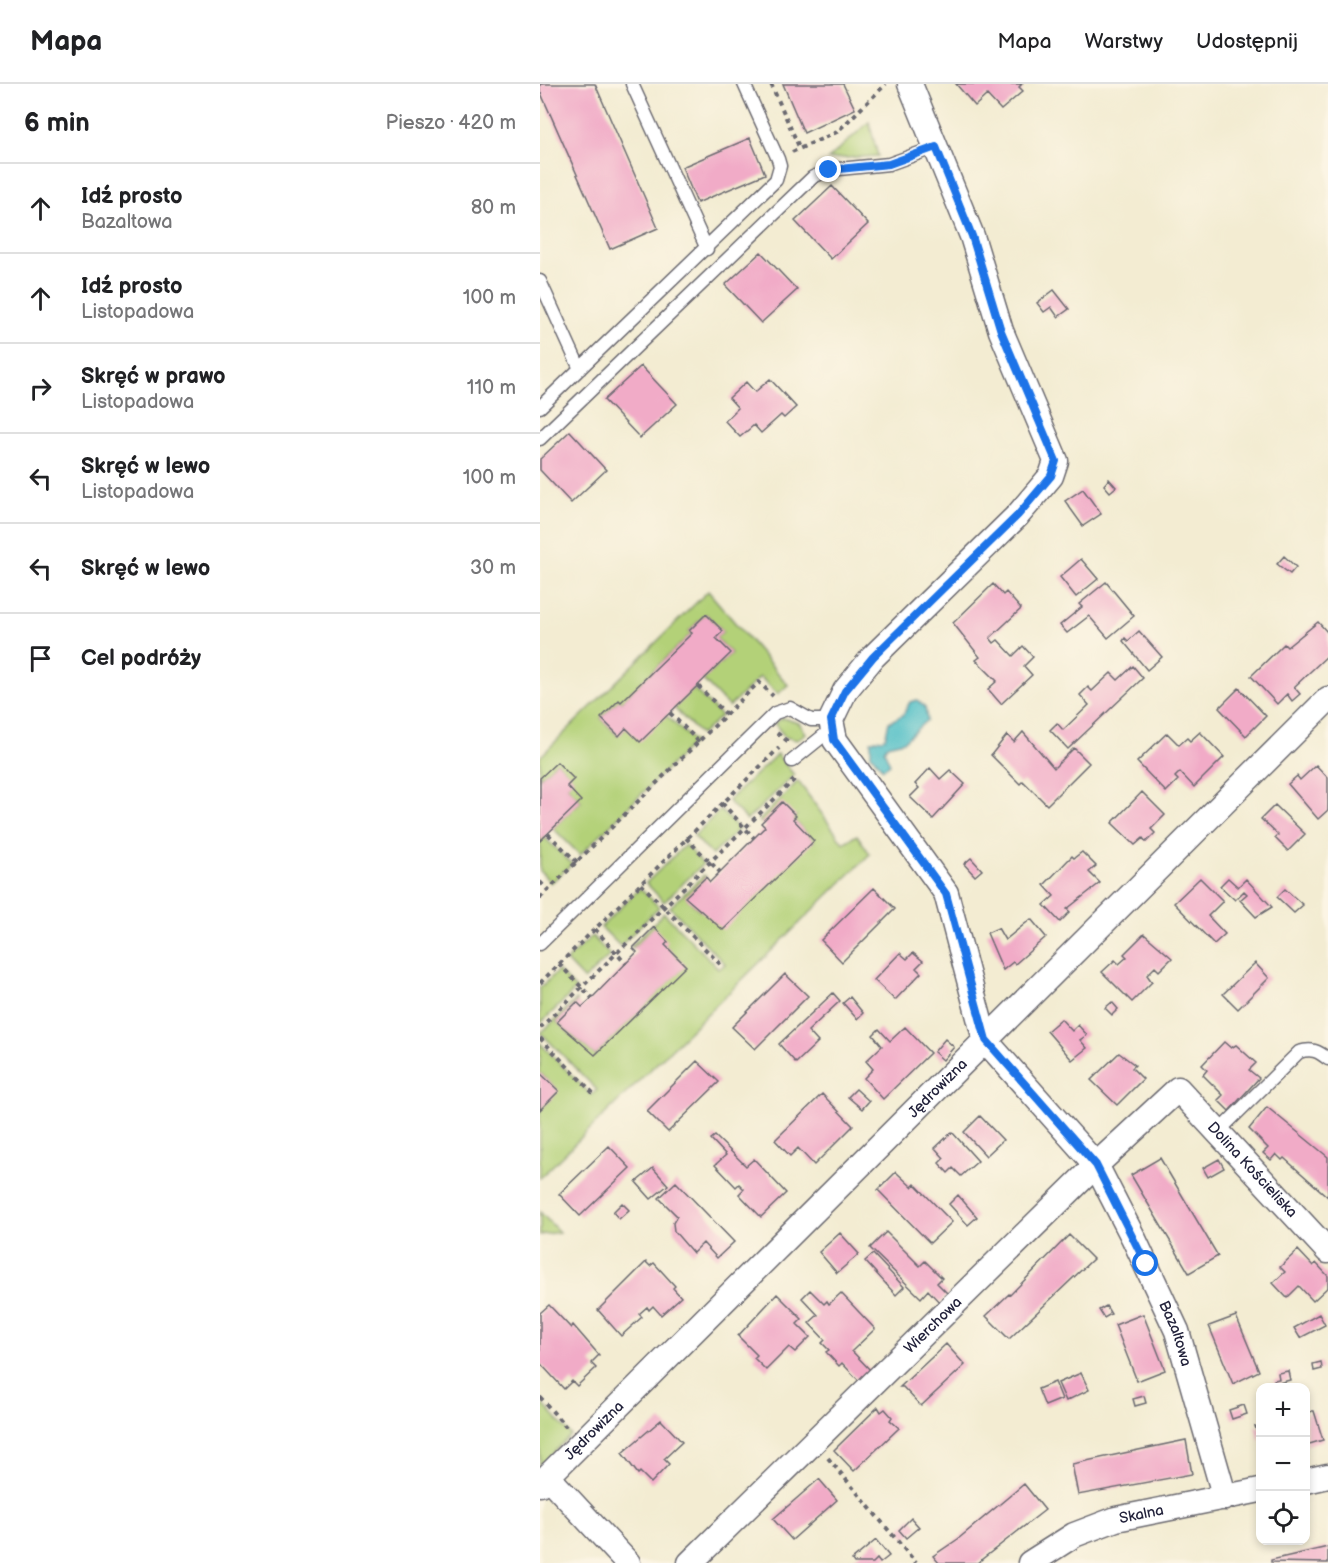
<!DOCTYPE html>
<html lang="pl">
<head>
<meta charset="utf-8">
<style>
  :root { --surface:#fff; --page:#f2f2f2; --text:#202124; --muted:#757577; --line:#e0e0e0 }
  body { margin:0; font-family:"Balsamiq Sans",sans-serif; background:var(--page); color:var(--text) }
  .controls { position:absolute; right:18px; bottom:18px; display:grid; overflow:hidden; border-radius:12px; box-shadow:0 3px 9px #0003 }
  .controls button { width:54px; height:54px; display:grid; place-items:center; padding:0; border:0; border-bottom:2px solid var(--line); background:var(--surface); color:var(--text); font:30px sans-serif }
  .stop { position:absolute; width:18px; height:18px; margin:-14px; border:4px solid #1a73e8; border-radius:50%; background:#fff }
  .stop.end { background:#1a73e8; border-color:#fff; box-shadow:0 2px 6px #0008 }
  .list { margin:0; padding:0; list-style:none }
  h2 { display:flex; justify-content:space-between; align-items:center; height:78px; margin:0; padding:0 24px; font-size:26px }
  h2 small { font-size:20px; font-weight:400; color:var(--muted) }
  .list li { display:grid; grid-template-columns:39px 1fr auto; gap:18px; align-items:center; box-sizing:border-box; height:90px; padding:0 24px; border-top:2px solid var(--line) }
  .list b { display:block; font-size:22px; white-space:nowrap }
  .list p { margin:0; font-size:20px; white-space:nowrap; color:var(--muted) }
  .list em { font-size:20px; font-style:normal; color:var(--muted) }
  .icon { flex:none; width:33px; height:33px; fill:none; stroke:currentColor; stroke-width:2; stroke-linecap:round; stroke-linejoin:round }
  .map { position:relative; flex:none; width:788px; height:1479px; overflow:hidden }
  header { display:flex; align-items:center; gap:36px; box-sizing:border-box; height:84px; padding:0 30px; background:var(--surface); border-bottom:2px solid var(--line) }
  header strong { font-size:28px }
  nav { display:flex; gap:33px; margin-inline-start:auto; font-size:21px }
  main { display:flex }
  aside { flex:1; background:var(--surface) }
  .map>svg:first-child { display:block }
  .green { fill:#b3d178; stroke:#6a7a5a; stroke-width:1.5 }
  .water { fill:#52c0c7; stroke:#3a7181; stroke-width:1.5 }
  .building { fill:#f1abc7 }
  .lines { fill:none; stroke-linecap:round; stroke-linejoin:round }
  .lane-casing { stroke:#6b6970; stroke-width:15 }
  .street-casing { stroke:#6b6970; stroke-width:27 }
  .path { stroke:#6b6970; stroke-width:4; stroke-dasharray:4.5 4.5; stroke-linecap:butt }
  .lane { stroke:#fff; stroke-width:12 }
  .street { stroke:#fff; stroke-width:24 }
  .route { stroke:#1a73e8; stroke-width:8 }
  .labels { text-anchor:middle; stroke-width:4.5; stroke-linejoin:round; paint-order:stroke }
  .street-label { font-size:15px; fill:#22223b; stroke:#fcf5e5 }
</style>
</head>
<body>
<header>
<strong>Mapa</strong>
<nav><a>Mapa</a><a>Warstwy</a><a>Udostępnij</a></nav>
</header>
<main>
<aside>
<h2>6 min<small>Pieszo · 420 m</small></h2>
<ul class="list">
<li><svg class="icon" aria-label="ahead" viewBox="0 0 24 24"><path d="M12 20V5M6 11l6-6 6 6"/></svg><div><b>Idź prosto</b><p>Bazaltowa</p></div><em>80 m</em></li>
<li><svg class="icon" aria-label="ahead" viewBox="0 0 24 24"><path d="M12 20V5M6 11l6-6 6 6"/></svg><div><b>Idź prosto</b><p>Listopadowa</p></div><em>100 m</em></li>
<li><svg class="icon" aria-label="right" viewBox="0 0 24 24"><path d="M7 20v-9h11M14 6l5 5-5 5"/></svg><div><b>Skręć w prawo</b><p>Listopadowa</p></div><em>110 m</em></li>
<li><svg class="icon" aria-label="left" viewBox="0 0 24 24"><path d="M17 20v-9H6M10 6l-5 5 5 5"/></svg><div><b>Skręć w lewo</b><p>Listopadowa</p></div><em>100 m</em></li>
<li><svg class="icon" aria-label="left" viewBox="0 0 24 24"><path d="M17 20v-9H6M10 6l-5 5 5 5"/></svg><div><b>Skręć w lewo</b></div><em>30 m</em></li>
<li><svg class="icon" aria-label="arrive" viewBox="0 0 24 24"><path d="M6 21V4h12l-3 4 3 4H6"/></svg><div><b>Cel podróży</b></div></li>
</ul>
</aside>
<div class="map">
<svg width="788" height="1479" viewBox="0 0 788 1479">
  <rect width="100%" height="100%" fill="#fcf5e5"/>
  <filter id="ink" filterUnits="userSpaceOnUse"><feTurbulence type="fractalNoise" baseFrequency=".0167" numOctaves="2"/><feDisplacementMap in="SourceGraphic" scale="12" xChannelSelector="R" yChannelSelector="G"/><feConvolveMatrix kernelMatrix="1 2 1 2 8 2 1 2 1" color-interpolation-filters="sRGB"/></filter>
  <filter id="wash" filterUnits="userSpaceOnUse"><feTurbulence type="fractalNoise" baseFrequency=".008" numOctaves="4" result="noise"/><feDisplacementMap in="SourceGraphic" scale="24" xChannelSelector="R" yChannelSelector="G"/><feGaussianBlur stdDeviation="1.35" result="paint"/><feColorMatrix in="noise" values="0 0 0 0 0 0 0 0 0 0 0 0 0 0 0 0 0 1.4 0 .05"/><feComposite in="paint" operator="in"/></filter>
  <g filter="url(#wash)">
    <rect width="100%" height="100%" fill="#f3ecd2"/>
    <path class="green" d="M329 38 338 72 288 75Z
      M168 507 248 601 238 610 220 593 189 623 163 596 191 569 176 554 183 547 166 530 149 547 152 549 81 618 79 616 61 634 78 652 86 644 127 632 154 658 40 771 13 744 41 717 27 702 33 695 17 678 0 694V673Z
      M154 605 181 632 161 651 134 624Z
      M243 634 259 639 266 649 257 656 245 653 234 639Z
      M237 670 254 691 207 736 188 717Z
      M258 697 303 759 317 751 330 770 0 1094V1026L18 1007 0 989V959L51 1011 57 1006 1 949 36 916 37 918 17 938 55 971 145 882 125 861 114 844 93 864 91 862 124 829 179 885 185 880 130 823 164 791 166 793 146 813 160 827 274 757 253 735 256 732 221 739 219 737Z
      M180 726 199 745 172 771 154 752Z
      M4 753 32 780 11 799 0 787V757Z
      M145 761 163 780 124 818 106 799Z
      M100 804 119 823 80 862 61 843Z
      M52 852 70 871 44 896 26 877Z
      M18 887 36 905 0 940V904Z
      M0 1128 19 1148 0 1151Z
      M0 1317 31 1351 0 1382Z"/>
    <path class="water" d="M377 616 385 623 387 636 364 657 347 661 344 666 350 680 343 685 331 670V657L345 654 349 638 363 631 370 618Z"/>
    <g id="blocks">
      <path class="building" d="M0 0H55L118 144 70 165 0 7Z
        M243 0H303L315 25 264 49Z
        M416 0H482L479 3 483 7 461 26 447 11 435 22Z
        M210 54 225 90 157 119 142 83Z
        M292 102 328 140 291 175 255 137Z
        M221 168 257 206 221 239 185 201Z
        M514 206 529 225 518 233 511 223 504 228 497 219Z
        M101 282 137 320 100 354 64 316Z
        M230 295 256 323 244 334 241 331 221 349 214 341 200 353 185 337 198 324 189 314 206 298 215 308Z
        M30 347 66 386 31 419 0 386V375Z
        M569 395 576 403 570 408 564 401Z
        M543 405 561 430 543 442 525 417Z
        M744 472 756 483 750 490 737 480Z
        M541 475 558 495 536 513 520 493Z
        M566 498 594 532 568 554 549 532 527 549 520 541 542 523 539 520Z
        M453 500 463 511 466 508 481 525 450 554 454 559 458 556 473 572 483 562 493 573 484 582 492 591 461 620 448 605 457 597 436 576 440 573 413 539Z
        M166 530 183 547 176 554 191 569 100 658 86 644 79 652 61 634 79 616 81 618 152 549 149 547Z
        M778 538 788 549V571L754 603 760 610 752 617 747 610 737 620 711 592 744 560 747 563Z
        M599 547 622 573 607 586 583 557 585 554 588 557Z
        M593 582 603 594 528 665 510 646 517 639 523 646 549 621 540 611 548 603 552 607 571 589 578 596Z
        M699 604 726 632 706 652 679 624Z
        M483 648 514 684 534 664 549 679 507 721 483 697 480 700 451 671 467 651 474 658Z
        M660 648 684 673 654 703 640 688 635 693 638 696 626 708 597 678 627 649 639 661 647 654 650 657Z
        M17 678 34 695 27 702 41 717 0 757V694Z
        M776 681 788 694V726L778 735 748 700 757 692 760 696Z
        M390 684 400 695 410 686 425 700 393 735 370 713 379 704 375 700Z
        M602 708 625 731 611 745 615 749 606 758 603 754 595 761 572 739Z
        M242 718 256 732 253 735 274 757 183 846 145 813 166 793 170 798 225 743 221 739Z
        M735 721 765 750 748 767 735 754 738 751 721 735Z
        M542 768 556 782 549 788 560 799 527 825 530 828 520 838 504 821 514 812 504 801 532 772 534 774Z
        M431 774 442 786 435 792 424 780Z
        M660 794 683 817 668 832 685 850 674 860 634 819Z
        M688 794 698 803 706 795 732 823 716 833 700 816 707 810 704 807 695 816 680 802Z
        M334 804 355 825 302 878 281 856Z
        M745 805 763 821 754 829 737 813Z
        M491 835 506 853 475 880 473 878 463 886 447 849 458 844 465 856Z
        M114 843 128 858 125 861 146 882 55 971 17 938 37 918 42 923 52 914 97 868 93 864Z
        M604 850 632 874 619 887 615 883 607 891 612 898 592 918 562 888 575 876 579 880 587 873 584 870Z
        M360 869 367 875 373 869 383 877 376 884 381 889 355 916 334 896Z
        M715 879 729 894 698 925 683 910Z
        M245 890 268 912 215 965 192 943Z
        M293 909 300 917 268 947 278 958 256 979 239 960Z
        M310 913 323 929 317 935 303 919Z
        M572 918 578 925 572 931 565 924Z
        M521 935 532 947 538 941 547 951 540 956 547 964 532 976 507 947Z
        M365 943 390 969 343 1015 324 994 333 985 326 977 342 962 333 951 339 945 350 957Z
        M405 955 414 963 403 976 394 968Z
        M684 958 691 964 696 961 716 979 709 986 719 994 689 1027 678 1016 683 1011 663 991 667 986 662 981Z
        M579 969 595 981 592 984 603 995 577 1021 551 996Z
        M157 977 179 998 128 1048 107 1027Z
        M0 989 19 1007 0 1026Z
        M316 1005 329 1017 322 1025 308 1013Z
        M282 1010 313 1042 274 1081 258 1064 250 1072 235 1056Z
        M727 1023 788 1073V1113L744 1074 742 1076 736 1070 731 1076 723 1069 728 1064 709 1045Z
        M440 1032 463 1056 446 1072 424 1048Z
        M412 1048 438 1077 421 1092 413 1084 408 1089 399 1079 404 1074 395 1064Z
        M175 1052 206 1082 214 1075 246 1109 221 1133 199 1110 204 1105 199 1100 196 1103 175 1081 186 1071 171 1055Z
        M69 1062 90 1084 40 1132 19 1110Z
        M620 1074 678 1172 649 1189 591 1091Z
        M679 1075 684 1084 668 1093 663 1084Z
        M113 1084 128 1101 111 1115 96 1098Z
        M356 1088 372 1103 375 1100 412 1138 390 1159 338 1106Z
        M136 1098 194 1158 177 1174 163 1159 153 1169 134 1147 133 1139 137 1132 119 1114Z
        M418 1111 437 1133 428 1141 409 1120Z
        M82 1119 89 1126 79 1135 73 1128Z
        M346 1148 380 1182 385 1177 402 1194 397 1199 408 1210 400 1219 388 1206 381 1214 330 1164Z
        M300 1149 319 1170 297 1189 279 1168Z
        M529 1151 553 1175 469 1255 446 1232 469 1210 470 1211Z
        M758 1166 773 1182 776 1179 788 1192V1203L773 1217 759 1202 747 1214 733 1199 745 1188 740 1183Z
        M333 1170 364 1203 356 1211 325 1177Z
        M106 1178 110 1182 114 1179 135 1202 133 1204 141 1213 121 1231 113 1222 109 1226 107 1223 99 1230 102 1233 81 1252 58 1226Z
        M270 1206 284 1220 287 1217 289 1220 301 1209 335 1245 312 1267 332 1288 321 1299 302 1279 299 1282 286 1268 289 1266 282 1259 285 1256 269 1239 278 1231 262 1214Z
        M237 1210 262 1235 257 1240 270 1253 255 1268 249 1263 226 1286 214 1274 217 1271 198 1252Z
        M9 1221 31 1244 33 1241 59 1271 51 1279 56 1284 37 1302 32 1297 24 1305 0 1279V1229Z
        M566 1222 571 1230 564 1234 559 1226Z
        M603 1230 625 1286 597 1297 575 1241Z
        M779 1230 785 1241 760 1254 754 1244Z
        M696 1232 719 1287 693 1300 669 1242Z
        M406 1260 425 1281 381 1322 363 1303H360Z
        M781 1278 782 1285 774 1287 773 1280Z
        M748 1287 750 1296 735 1300 734 1296 739 1295 738 1289Z
        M541 1289 549 1306 526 1317 518 1299Z
        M515 1298 522 1315 505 1322 498 1305Z
        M604 1312 606 1319 595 1322 593 1315Z
        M704 1321 707 1330 692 1335 689 1326Z
        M338 1323 341 1328 345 1325 352 1333 350 1336 359 1344 314 1387 294 1366Z
        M772 1327H774L783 1356 766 1361V1331Z
        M121 1336 142 1358 124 1375 129 1380 111 1399 100 1388 98 1390 82 1369Z
        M715 1342 720 1344V1358Z
        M646 1356 652 1390 538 1411 532 1380Z
        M279 1395 297 1416 252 1456 233 1435Z
        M484 1400 505 1426 437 1479H399L393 1472 418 1455Z
        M371 1434 379 1443 366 1454 359 1446Z
        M336 1456 349 1472 340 1479 337 1475 333 1479H314L312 1476Z
        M788 1463V1479L731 1478V1476Z"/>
    </g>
  </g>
  <g filter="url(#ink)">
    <use href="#blocks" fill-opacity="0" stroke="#6b6970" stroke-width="1.5"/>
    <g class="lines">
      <defs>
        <path id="lane" d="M92 0 167 165
          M0 197 40 285
          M0 323 236 96 240 82 238 75 204 0
          M0 355 273 93 289 86 349 80 396 63
          M252 677 293 644
          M0 860 235 629 250 624 271 636H291
          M678 1048 759 968C772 964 778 967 788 975"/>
        <g id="street">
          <path id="s1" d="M370 0 432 152 461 247 516 377 511 392 478 431 333 573 305 607 291 636 295 656 406 809 445 956 556 1081 593 1153 637 1247 685 1414"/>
          <path d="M8 1393 88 1479"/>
          <path d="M766 1397 788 1392"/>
          <path id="s2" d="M0 1400 788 615"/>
          <path id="s3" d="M150 1479 556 1081 638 1005 788 1167"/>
          <path id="s4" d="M490 1479 534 1451 576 1435 720 1406"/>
        </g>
      </defs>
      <use href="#lane" class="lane-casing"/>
      <use href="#street" class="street-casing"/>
      <path class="path" d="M231 0 260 65
        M252 68 297 48 346 0
        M158 602 186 630
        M130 629 159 658
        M237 649 250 659
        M182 719 214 754
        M8 750 37 778
        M146 754 180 788
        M0 798 8 806
        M101 800 182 882
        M0 814 219 598 233 612
        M55 845 86 880
        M19 880 52 914
        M0 899 239 664
        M0 944 256 694
        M0 954 53 1009
        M0 1313 26 1343
        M288 1374 376 1479"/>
      <use href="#lane" class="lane"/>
      <use href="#street" class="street"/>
    </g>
  </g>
  <g class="lines" filter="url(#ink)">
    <path class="route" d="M289 86 349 80 396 63 432 152 461 247 516 377 511 392 478 431 333 573 305 607 291 636 294 656 406 810 446 956 556 1081 606 1180"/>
  </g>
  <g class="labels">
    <g class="street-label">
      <text dy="5" stroke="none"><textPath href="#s2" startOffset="561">Jędrowizna</textPath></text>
      <text dy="5" stroke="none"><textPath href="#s3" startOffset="790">Dolina Kościeliska</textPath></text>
      <text dy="5" stroke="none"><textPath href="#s3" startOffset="340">Wierchowa</textPath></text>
      <text dy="5" stroke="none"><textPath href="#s1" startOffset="1466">Bazaltowa</textPath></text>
      <text dy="5" stroke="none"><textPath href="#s2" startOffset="76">Jędrowizna</textPath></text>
      <text dy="5" stroke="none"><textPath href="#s4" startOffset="123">Skalna</textPath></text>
    </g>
  </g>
</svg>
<div class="controls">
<button>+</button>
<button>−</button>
<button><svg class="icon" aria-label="locate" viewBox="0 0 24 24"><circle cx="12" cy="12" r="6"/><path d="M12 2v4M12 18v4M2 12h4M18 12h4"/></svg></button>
</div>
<div class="stop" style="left:606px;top:1180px"></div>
<div class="stop end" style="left:289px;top:86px"></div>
</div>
</main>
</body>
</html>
